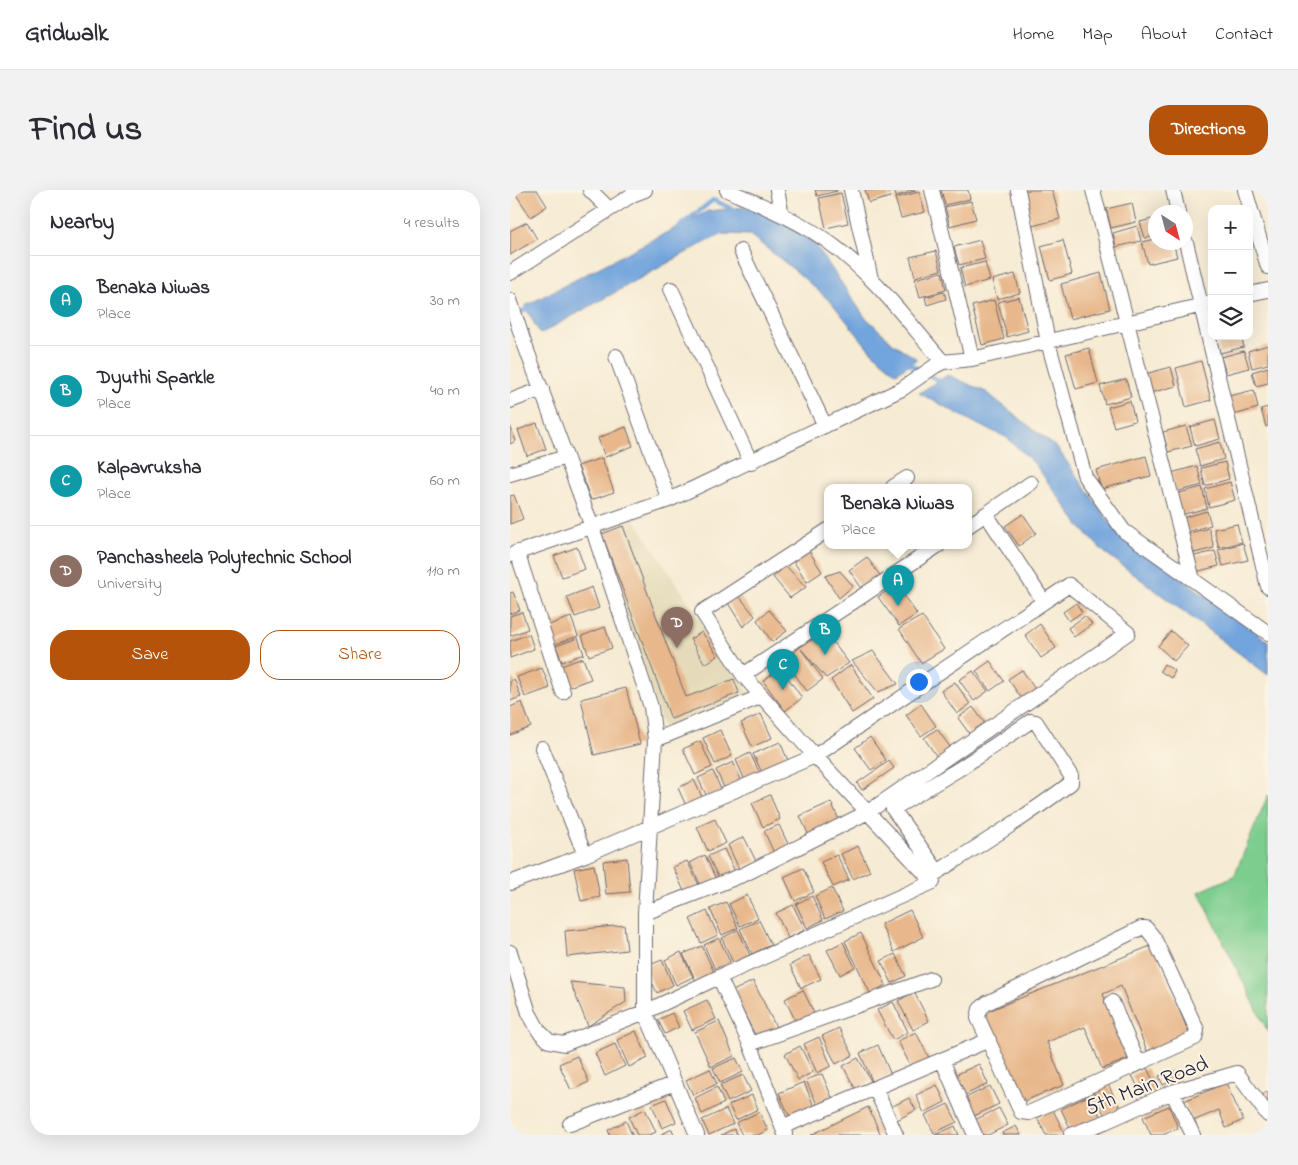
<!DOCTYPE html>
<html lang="en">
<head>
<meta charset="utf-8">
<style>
  :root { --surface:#fff; --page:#f2f2f3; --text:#2b2b33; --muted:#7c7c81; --line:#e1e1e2; --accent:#b45309 }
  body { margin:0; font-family:"Indie Flower",sans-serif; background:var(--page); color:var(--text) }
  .controls { position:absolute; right:15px; top:15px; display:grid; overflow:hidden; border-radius:10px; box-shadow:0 5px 20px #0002 }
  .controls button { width:45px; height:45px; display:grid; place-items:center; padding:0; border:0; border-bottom:1px solid var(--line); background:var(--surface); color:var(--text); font:25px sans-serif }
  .compass { position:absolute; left:638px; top:15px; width:45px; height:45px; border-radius:50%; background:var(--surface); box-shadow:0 5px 20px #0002; rotate:144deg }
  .you { position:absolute; left:408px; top:491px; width:18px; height:18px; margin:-12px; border:4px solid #fff; border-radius:50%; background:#1a73e8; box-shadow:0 0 0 8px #1a73e833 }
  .badge { display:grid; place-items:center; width:32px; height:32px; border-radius:50%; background:var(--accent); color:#fff; font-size:16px; font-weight:700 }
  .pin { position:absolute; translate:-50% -41px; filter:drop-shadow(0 1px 2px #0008) }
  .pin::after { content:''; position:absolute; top:26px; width:18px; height:15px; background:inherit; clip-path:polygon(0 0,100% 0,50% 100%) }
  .popup { position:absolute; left:314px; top:294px; width:148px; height:65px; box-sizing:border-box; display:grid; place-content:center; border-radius:10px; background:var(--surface); filter:drop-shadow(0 1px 4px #0005); font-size:16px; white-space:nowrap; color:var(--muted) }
  .popup b { font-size:19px; color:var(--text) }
  .popup::after { content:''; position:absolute; left:50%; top:100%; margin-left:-10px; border:10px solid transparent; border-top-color:var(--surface) }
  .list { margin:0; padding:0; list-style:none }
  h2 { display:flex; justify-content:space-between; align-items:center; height:65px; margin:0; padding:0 20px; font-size:21px }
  h2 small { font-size:16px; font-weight:400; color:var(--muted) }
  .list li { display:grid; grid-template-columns:32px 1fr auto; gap:15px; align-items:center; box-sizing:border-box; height:90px; padding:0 20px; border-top:1px solid var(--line) }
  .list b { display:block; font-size:19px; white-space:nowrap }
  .list p { margin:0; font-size:16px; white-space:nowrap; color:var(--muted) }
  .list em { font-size:16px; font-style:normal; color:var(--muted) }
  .actions { display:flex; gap:10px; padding:15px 20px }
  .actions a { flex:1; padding:11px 0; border:1px solid var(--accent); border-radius:20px; text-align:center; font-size:18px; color:var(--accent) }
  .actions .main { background:var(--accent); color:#fff }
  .icon { flex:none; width:28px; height:28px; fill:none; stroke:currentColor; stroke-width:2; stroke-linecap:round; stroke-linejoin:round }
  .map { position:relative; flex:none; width:758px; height:945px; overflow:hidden; border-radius:20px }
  header { display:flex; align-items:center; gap:30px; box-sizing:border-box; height:70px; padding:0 25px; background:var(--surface); border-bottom:1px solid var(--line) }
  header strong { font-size:24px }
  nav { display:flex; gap:28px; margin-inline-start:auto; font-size:18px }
  .intro { display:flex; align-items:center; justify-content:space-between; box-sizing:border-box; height:120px; padding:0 30px }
  h1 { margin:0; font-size:35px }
  .button { padding:12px 22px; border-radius:20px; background:var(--accent); color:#fff; font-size:18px; font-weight:700 }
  main { display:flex; gap:30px; padding:0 30px }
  aside { flex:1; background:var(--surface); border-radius:20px; box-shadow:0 5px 20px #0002 }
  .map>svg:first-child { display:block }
  .built { fill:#e5dbba }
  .green { fill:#7bcd8e; stroke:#4e7864 }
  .water { fill:#72a4dd; stroke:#4a638c }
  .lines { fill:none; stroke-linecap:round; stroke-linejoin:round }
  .stream { stroke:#72a4dd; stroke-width:4.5 }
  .building { fill:#e8b88c }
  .minor-casing { stroke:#6c6870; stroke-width:16 }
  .minor { stroke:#fff; stroke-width:14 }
  .labels { text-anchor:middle; stroke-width:4; stroke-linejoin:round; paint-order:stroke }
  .street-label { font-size:22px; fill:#22223b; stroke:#fcf5e5 }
</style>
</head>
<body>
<header>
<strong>Gridwalk</strong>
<nav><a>Home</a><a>Map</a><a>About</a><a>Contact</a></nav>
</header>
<div class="intro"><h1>Find us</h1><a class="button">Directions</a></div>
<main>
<aside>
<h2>Nearby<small>4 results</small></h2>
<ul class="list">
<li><span class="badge" style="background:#0f9aa8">A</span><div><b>Benaka Niwas</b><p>Place</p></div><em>30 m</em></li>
<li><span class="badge" style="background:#0f9aa8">B</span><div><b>Dyuthi Sparkle</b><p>Place</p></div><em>40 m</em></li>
<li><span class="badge" style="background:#0f9aa8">C</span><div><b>Kalpavruksha</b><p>Place</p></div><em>60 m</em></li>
<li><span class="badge" style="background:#8d6e63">D</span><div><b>Panchasheela Polytechnic School</b><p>University</p></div><em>110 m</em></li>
</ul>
<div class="actions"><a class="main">Save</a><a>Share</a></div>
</aside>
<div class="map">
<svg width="758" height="945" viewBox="0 0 758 945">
  <rect width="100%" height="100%" fill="#fcf5e5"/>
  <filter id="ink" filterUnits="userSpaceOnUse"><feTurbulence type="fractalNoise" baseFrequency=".02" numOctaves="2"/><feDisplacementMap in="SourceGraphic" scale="10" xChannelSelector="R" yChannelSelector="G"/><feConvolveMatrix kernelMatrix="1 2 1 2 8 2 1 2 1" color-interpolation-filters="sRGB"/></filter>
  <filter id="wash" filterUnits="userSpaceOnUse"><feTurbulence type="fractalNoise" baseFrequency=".0096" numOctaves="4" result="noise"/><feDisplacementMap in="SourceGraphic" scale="20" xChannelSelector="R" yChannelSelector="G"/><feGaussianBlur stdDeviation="1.12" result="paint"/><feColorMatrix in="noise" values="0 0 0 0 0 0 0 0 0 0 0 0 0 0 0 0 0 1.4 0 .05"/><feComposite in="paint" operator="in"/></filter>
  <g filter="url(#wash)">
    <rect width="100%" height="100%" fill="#f6ebd3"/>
    <path class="built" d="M124 329 239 504 154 538 86 342Z"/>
    <path class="green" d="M758 605V842L689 702 724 686Z"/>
    <path class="water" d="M236 17 271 28 305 54 354 126 384 154 407 169 386 183 359 159 322 113 287 82 240 45 213 44 190 55 30 144 15 116 198 21Z
      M438 185 476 202 547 258 605 340 758 451V485L593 361 571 338 525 274 496 247 469 235 409 203Z"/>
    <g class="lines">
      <path class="stream" d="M169 37 203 10 225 20
        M6 124 22 117
        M396 172 433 193"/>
    </g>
    <g id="blocks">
      <path class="building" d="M3 0H27L37 16 21 27Z
        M305 0H327V1L307 6Z
        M355 0H378L380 7 359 13Z
        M384 0H405V1L386 6Z
        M431 0H458L460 9 435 15Z
        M512 0H542L550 29 522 36Z
        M409 2 415 22 391 28 385 8Z
        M331 3 338 33 316 38 309 8Z
        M461 11 466 29 440 36 435 17Z
        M622 13 626 32 601 38 596 19Z
        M646 28V46L635 48 630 32Z
        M17 32 27 49 0 65V41Z
        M627 36 631 51 606 57 603 43Z
        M646 49V52H663L667 67 638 74 632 52Z
        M470 50 475 69 449 75 444 57Z
        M553 50 562 84 540 90 531 56Z
        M426 61 431 80 405 87 400 67Z
        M475 72 480 90 455 97 450 78Z
        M432 82 436 100 410 107 405 89Z
        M591 83 600 119 560 129 551 94Z
        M505 84 510 103 487 109 482 90Z
        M434 102 436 109 417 115 415 107Z
        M509 107 518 141 497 147 488 112Z
        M484 110 494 149 472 155 462 116Z
        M731 146 734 157 710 163 706 147Z
        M758 155V174L742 178 738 161Z
        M579 158 588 193 566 199 556 164Z
        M734 161 739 178 716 184 711 167Z
        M691 171 701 210 676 217 666 178Z
        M661 177 666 196 640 203 635 184Z
        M758 177V193L746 196 742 182Z
        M616 189 621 207 595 214 590 196Z
        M744 200 748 218 724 225 719 206Z
        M620 211 625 231 604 237 598 217Z
        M758 217V236L756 237 751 219Z
        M705 230 710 249 685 256 680 237Z
        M27 233 36 259 17 266 8 240Z
        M0 236 6 251 0 254Z
        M676 236 682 256 658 262 653 242Z
        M116 237 123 256 95 267 88 248Z
        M710 252 714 269 690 276 685 259Z
        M636 266 641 286 591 299 586 280Z
        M92 268 104 302 81 310 68 276Z
        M715 272 719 289 695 296 691 278Z
        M687 276 692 295 666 302 661 283Z
        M720 292 725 310 699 317 695 299Z
        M692 297 697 318 671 325 666 304Z
        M4 305 13 329 0 334V306Z
        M697 321 701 335 676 342 672 328Z
        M513 324 526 343 509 356 495 336Z
        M727 334 732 352 709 358 704 339Z
        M113 336 176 507 224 489 229 503 161 529 92 344Z
        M699 338 704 358 680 364 675 344Z
        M733 353 738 370 713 376 708 360Z
        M67 357 75 379 52 387 44 366Z
        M298 359 312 382 297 392 282 369Z
        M705 361 709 376 685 382 681 367Z
        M357 367 373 390 355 403 339 380Z
        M276 376 296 397 280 408 263 387Z
        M330 381 343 396 329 408 315 386Z
        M386 395 407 424 389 436 368 407Z
        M82 397 89 418 65 427 57 407Z
        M3 402 10 420 0 424V403Z
        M229 406 245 426 233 437 218 413Z
        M566 413 572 422 559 431 553 422Z
        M259 420 277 441 262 452 247 430Z
        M12 422 18 439 0 446V426Z
        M412 426 434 459 411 473 389 439Z
        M575 426 582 434 564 447 558 438Z
        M61 427 68 446 43 455 36 436Z
        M530 434 546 458 531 468 515 445Z
        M95 437 102 458 79 466 72 446Z
        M661 441 678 456 664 471 648 456Z
        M192 442 208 466 195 474 180 449Z
        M315 442 339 473 316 488 291 459 313 489 297 501 275 471 290 457Z
        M19 444 24 459 0 468V451Z
        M68 448 74 464 52 472 46 456Z
        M363 461 388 494 368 502 342 471Z
        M73 468 81 489 59 497 51 476Z
        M480 471 494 491 480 501 466 481Z
        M654 474 665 481 661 488 650 481Z
        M341 475 363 509 342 523 321 490Z
        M32 478 40 498 15 507 7 487Z
        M271 478 292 508 275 521 253 491Z
        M512 480 527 502 514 512 498 489Z
        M463 481 478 501 464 511 449 490Z
        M4 489 11 507 0 511V491Z
        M445 492 460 514 447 524 431 501Z
        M116 498 130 554 84 565 71 509Z
        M12 512 21 537 0 545V517Z
        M411 514 426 536 411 546 396 525Z
        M463 517 476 535 461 546 448 528Z
        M251 524 262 548 242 557 231 533Z
        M427 539 443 561 429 570 414 548Z
        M210 540 222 566 205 574 193 548Z
        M360 547 376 570 361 580 345 558Z
        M190 551 202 577 185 585 173 559Z
        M270 552 280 575 254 587 243 564Z
        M240 563 251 586 236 593 226 570Z
        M379 571 384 578 352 600 347 593Z
        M223 572 233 594 216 602 206 580Z
        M203 581 213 604 199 611 188 588Z
        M184 590 195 613 178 620 168 598Z
        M260 605 270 629 253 637 242 613Z
        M321 612 331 634 300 648 290 626Z
        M205 629 216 653 198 661 187 637Z
        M269 635 280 658 265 665 254 641Z
        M234 647 246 671 229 679 218 655Z
        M348 656 360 681 343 689 331 664Z
        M214 659 226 684 210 691 198 666Z
        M195 665 206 689 191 696 180 673Z
        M327 665 339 690 323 697 311 672Z
        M117 668 120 702 96 704 93 671Z
        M177 671 189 695 174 701 163 677Z
        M84 675 90 707 71 711 64 679Z
        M293 678 304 702 285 711 274 687Z
        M322 698 333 721 315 729 305 706Z
        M237 705 248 728 230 736 219 714Z
        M302 706 313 730 297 738 286 714Z
        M216 712 228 738 212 745 200 719Z
        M283 715 295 740 278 748 266 723Z
        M400 720 413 747 384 762 371 734Z
        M197 721 208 745 191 753 180 729Z
        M249 730 261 755 242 764 230 739Z
        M114 735 117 760 57 767 55 741Z
        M228 740 240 765 223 773 212 748Z
        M351 743 376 795 360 803 335 751Z
        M209 748 220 772 205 779 194 755Z
        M333 752 345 777 330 785 317 760Z
        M643 755 679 844 637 861 611 796 593 804 618 869 592 879 575 837 537 852 554 895 509 913 473 823Z
        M192 756 204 782 186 791 173 764Z
        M171 762 183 787 166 795 155 770Z
        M385 764 396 786 382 793 371 771Z
        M299 765 311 789 291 798 280 775Z
        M152 770 163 795 147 803 135 777Z
        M243 791 267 839 247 849 223 801Z
        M60 792 115 797 116 812 78 836Z
        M293 800 305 825 287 834 275 809Z
        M404 802 419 831 403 840 388 811Z
        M197 810 206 829 182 840 173 821Z
        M383 812 398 842 383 850 367 820Z
        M162 823 169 837 155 844 148 830Z
        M209 831 224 866 201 877 185 842Z
        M329 838 343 865 326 874 312 846Z
        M126 841 138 868 119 877 107 850Z
        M406 842 420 870 402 879 388 851Z
        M309 847 321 876 307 883 294 854Z
        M105 854 115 876 95 886 85 863Z
        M368 855 381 885 363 893 350 863Z
        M290 856 303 882 288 890 275 864Z
        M67 866 79 892 61 900 49 874Z
        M226 868 233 882 210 893 203 878Z
        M348 868 361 891 346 900 333 876Z
        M469 874 478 894 453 906 443 886Z
        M637 878 648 901 633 908 622 885Z
        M200 879 207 894 183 905 176 890Z
        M663 880 667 888 653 895 649 886Z
        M312 884 323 910 308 917 296 890Z
        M233 885 241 901 218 912 210 895Z
        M294 892 306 921 282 932 269 903Z
        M716 893 733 930 716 938 709 920 683 931 674 911Z
        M598 894 610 918 595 926 583 902Z
        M427 895 435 912 414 923 406 905Z
        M480 896 489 914 464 926 455 908Z
        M207 897 214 913 192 924 185 908Z
        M758 901V915L751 906Z
        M242 905 248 919 226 930 219 915Z
        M580 905 590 926 561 940 551 919Z
        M399 908 406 920 387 930 381 917Z
        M156 909 166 932 152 938 142 915Z
        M438 914 447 932 424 943 415 925Z
        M659 916 668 938 653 945H641L633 927Z
        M358 917 371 945H301Z
        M489 918 498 935 478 945H472L465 930Z
        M135 919 146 942 139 945H127L119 927Z
        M216 919 223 934 199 945 192 930Z
        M543 920 554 942 549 945H536L527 928Z
        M249 922 258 940 248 945H232L226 933Z
        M116 931 122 945H100L98 940Z
        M445 936 449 945H425Z
        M506 936 511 945H493L492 943Z
        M162 939 164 945H150Z
        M224 939 227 945H211Z"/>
    </g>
  </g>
  <g filter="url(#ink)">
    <use href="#blocks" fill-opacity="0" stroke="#6c6870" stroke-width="1"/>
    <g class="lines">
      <defs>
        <path id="minor" d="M80 0 99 19
          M217 0C251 15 291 31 321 54 365 86 398 132 433 172L462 169 702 113
          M267 0 272 25
          M341 0 361 89
          M422 0 462 169
          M508 0 538 152 575 287 614 341 758 443
          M583 0 683 390
          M663 0 668 22
          M735 0 758 77
          M676 52 758 397
          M231 61 315 236
          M0 83 122 5 135 0
          M161 99 241 273
          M739 104 758 100
          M0 110 13 150 82 337 141 517 145 550 135 723V822L187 945
          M0 211 32 199
          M0 284 56 267
          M383 297 397 288
          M159 310 392 199 425 176 433 172
          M476 324 521 293
          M458 336 476 324 534 412
          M7 362 53 502
          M0 365 159 310 106 166
          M233 485 429 355
          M145 550 252 506
          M32 558 75 665
          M419 687C467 657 516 627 561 593V586L526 532 521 531 449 579 383 619 428 682
          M0 693 75 665 305 566 423 692 209 787 135 822 54 854 39 851 29 841 19 823 0 762
          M135 723 235 684 358 622 618 443 559 395 305 566 233 485 192 422 318 340
          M631 738H636L644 748 687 840 685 848 519 923 511 922 468 828 470 819 477 813Z
          M209 787 240 854 275 944
          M602 812 628 873
          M240 854 421 789
          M432 870 465 945
          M365 898 386 945
          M662 902 683 945
          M60 934 165 893
          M272 937 479 850
          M561 945 595 932 662 902 727 883 758 925"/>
      </defs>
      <use href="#minor" class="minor-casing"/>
      <use href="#minor" class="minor"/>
    </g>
  </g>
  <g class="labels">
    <g class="street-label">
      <text transform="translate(636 894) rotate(-21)" y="8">5th Main Road</text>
    </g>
  </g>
</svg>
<div class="controls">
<button>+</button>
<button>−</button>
<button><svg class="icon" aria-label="layers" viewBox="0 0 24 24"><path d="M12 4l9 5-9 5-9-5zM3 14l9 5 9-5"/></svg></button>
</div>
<svg class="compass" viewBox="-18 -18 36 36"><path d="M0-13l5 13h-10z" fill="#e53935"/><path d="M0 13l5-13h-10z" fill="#7c7c81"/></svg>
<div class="you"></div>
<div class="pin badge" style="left:388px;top:416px;background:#0f9aa8">A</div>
<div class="popup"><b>Benaka Niwas</b>Place</div>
<div class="pin badge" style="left:315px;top:465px;background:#0f9aa8">B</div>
<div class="pin badge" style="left:273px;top:500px;background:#0f9aa8">C</div>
<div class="pin badge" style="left:167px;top:458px;background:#8d6e63">D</div>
</div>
</main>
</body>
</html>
